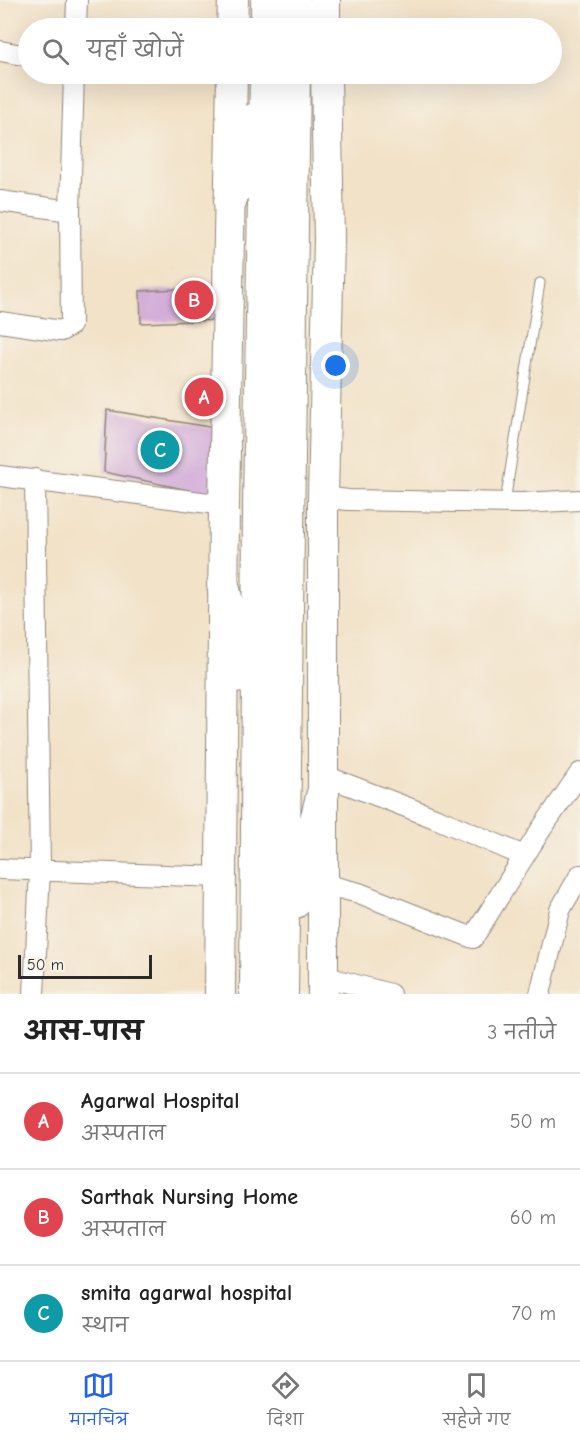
<!DOCTYPE html>
<html lang="hi">
<head>
<meta charset="utf-8">
<style>
  :root { --surface:#fff; --page:#f2f2f2; --text:#222; --muted:#767676; --line:#e0e0e0; --accent:#2563eb }
  body { margin:0; font-family:"Comic Neue","Playpen Sans Deva",sans-serif; background:var(--page); color:var(--text) }
  .scale { position:absolute; left:18px; bottom:15px; width:134px; box-sizing:border-box; padding-left:6px; border:3px solid #2b2b2b; border-top:0; font-size:16px; line-height:21px; white-space:nowrap; color:#2b2b2b; -webkit-text-stroke:4px #f7f3e8; paint-order:stroke }
  .you { position:absolute; left:336px; top:366px; width:21px; height:21px; margin:-15px; border:4px solid #fff; border-radius:50%; background:#1a73e8; box-shadow:0 0 0 9px #1a73e833 }
  .badge { display:grid; place-items:center; width:39px; height:39px; border-radius:50%; background:var(--accent); color:#fff; font-size:20px; font-weight:700 }
  .pin { position:absolute; translate:-50% -50%; border:3px solid #fff; box-shadow:0 2px 6px #0006 }
  .list { margin:0; padding:0; list-style:none }
  h2 { display:flex; justify-content:space-between; align-items:center; height:78px; margin:0; padding:0 24px; font-size:26px }
  h2 small { font-size:20px; font-weight:400; color:var(--muted) }
  .list li { display:grid; grid-template-columns:39px 1fr auto; gap:18px; align-items:center; box-sizing:border-box; height:96px; padding:0 24px; border-top:2px solid var(--line) }
  .list b { display:block; font-size:22px; white-space:nowrap }
  .list p { margin:0; font-size:20px; white-space:nowrap; color:var(--muted) }
  .list em { font-size:20px; font-style:normal; color:var(--muted) }
  .icon { flex:none; width:33px; height:33px; fill:none; stroke:currentColor; stroke-width:2; stroke-linecap:round; stroke-linejoin:round }
  .map { position:relative; flex:none; width:580px; height:994px; overflow:hidden }
  .search { position:absolute; background:var(--surface); box-shadow:0 6px 24px #0002; left:18px; right:18px; top:18px; height:66px; display:flex; align-items:center; gap:15px; box-sizing:border-box; padding:0 21px; border-radius:33px; color:var(--muted); font-size:22px }
  .sheet { height:366px; background:var(--surface) }
  nav { display:flex; justify-content:space-around; align-items:center; box-sizing:border-box; height:84px; border-top:2px solid var(--line); background:var(--surface); font-size:16px; color:var(--muted) }
  nav a { display:grid; justify-items:center; gap:3px }
  nav .on { color:var(--accent) }
  .map>svg:first-child { display:block }
  .building { fill:#d2acd8 }
  .lines { fill:none; stroke-linecap:round; stroke-linejoin:round }
  .service-casing { stroke:#8e867a; stroke-width:11 }
  .minor-casing { stroke:#8e867a; stroke-width:22 }
  .primary-casing { stroke:#8e867a; stroke-width:32 }
  .trunk-casing { stroke:#8e867a; stroke-width:34 }
  .service { stroke:#fff; stroke-width:9 }
  .minor { stroke:#fff; stroke-width:20 }
  .primary { stroke:#fff; stroke-width:30 }
  .trunk { stroke:#fff; stroke-width:32 }
</style>
</head>
<body>
<div class="map">
<svg width="580" height="994" viewBox="0 0 580 994">
  <rect width="100%" height="100%" fill="#f7f3e8"/>
  <filter id="ink" filterUnits="userSpaceOnUse"><feTurbulence type="fractalNoise" baseFrequency=".0167" numOctaves="2"/><feDisplacementMap in="SourceGraphic" scale="12" xChannelSelector="R" yChannelSelector="G"/><feConvolveMatrix kernelMatrix="1 2 1 2 8 2 1 2 1" color-interpolation-filters="sRGB"/></filter>
  <filter id="wash" filterUnits="userSpaceOnUse"><feTurbulence type="fractalNoise" baseFrequency=".008" numOctaves="4" result="noise"/><feDisplacementMap in="SourceGraphic" scale="24" xChannelSelector="R" yChannelSelector="G"/><feGaussianBlur stdDeviation="1.35" result="paint"/><feColorMatrix in="noise" values="0 0 0 0 0 0 0 0 0 0 0 0 0 0 0 0 0 1.4 0 .05"/><feComposite in="paint" operator="in"/></filter>
  <g filter="url(#wash)">
    <rect width="100%" height="100%" fill="#f2e2c8"/>
    <g id="blocks">
      <path class="building" d="M220 287 221 320 141 323 140 291Z
        M107 410 215 428 212 495 104 472Z"/>
    </g>
  </g>
  <g filter="url(#ink)">
    <use href="#blocks" fill-opacity="0" stroke="#8e867a" stroke-width="1.5"/>
    <g class="lines">
      <defs>
        <path id="service" d="M505 502 540 283"/>
        <path id="minor" d="M76 28 77 0
          M0 51 28 56
          M0 201 70 211
          M0 322 61 331 71 325 70 211 74 74
          M0 476 224 505
          M323 497 348 500 522 503 580 500
          M323 775 440 820 524 856
          M0 869 220 877
          M323 884 359 893 473 938 540 831 580 773
          M323 976 390 994
          M34 994 40 870 35 479
          M540 994 560 910 580 875"/>
        <path id="primary" d="M325 0V28
          M232 28 233 0
          M220 994 224 505 232 74
          M323 994V497L329 239 326 74"/>
        <path id="trunk" d="M267 28V0
          M294 28V0
          M230 202 255 119
          M223 585 244 677
          M295 902 323 793
          M256 994 259 506 266 74
          M282 994 294 74"/>
      </defs>
      <use href="#service" class="service-casing"/>
      <use href="#minor" class="minor-casing"/>
      <use href="#primary" class="primary-casing"/>
      <use href="#trunk" class="trunk-casing"/>
      <use href="#service" class="service"/>
      <use href="#minor" class="minor"/>
      <use href="#primary" class="primary"/>
      <use href="#trunk" class="trunk"/>
    </g>
  </g>
</svg>
<div class="scale">50 m</div>
<div class="you"></div>
<div class="pin badge" style="left:204px;top:397px;background:#e0444e">A</div>
<div class="pin badge" style="left:194px;top:300px;background:#e0444e">B</div>
<div class="pin badge" style="left:160px;top:450px;background:#0f9aa8">C</div>
<div class="search"><svg class="icon" aria-label="search" viewBox="0 0 24 24"><circle cx="10" cy="10" r="6"/><path d="M15 15l6 6"/></svg>यहाँ खोजें</div>
</div>
<section class="sheet">
<h2>आस-पास<small>3 नतीजे</small></h2>
<ul class="list">
<li><span class="badge" style="background:#e0444e">A</span><div><b>Agarwal Hospital</b><p>अस्पताल</p></div><em>50 m</em></li>
<li><span class="badge" style="background:#e0444e">B</span><div><b>Sarthak Nursing Home</b><p>अस्पताल</p></div><em>60 m</em></li>
<li><span class="badge" style="background:#0f9aa8">C</span><div><b>smita agarwal hospital</b><p>स्थान</p></div><em>70 m</em></li>
</ul>
</section>
<nav>
<a class="on"><svg class="icon" aria-label="map" viewBox="0 0 24 24"><path d="M3 6l6-2 6 2 6-2v14l-6 2-6-2-6 2zM9 4v14M15 6v14"/></svg>मानचित्र</a>
<a><svg class="icon" aria-label="directions" viewBox="0 0 24 24"><path d="M12 3l9 9-9 9-9-9zM9 14v-3h6M13 9l2 2-2 2"/></svg>दिशा</a>
<a><svg class="icon" aria-label="saved" viewBox="0 0 24 24"><path d="M7 4h10v16l-5-4-5 4z"/></svg>सहेजे गए</a>
</nav>
</body>
</html>
